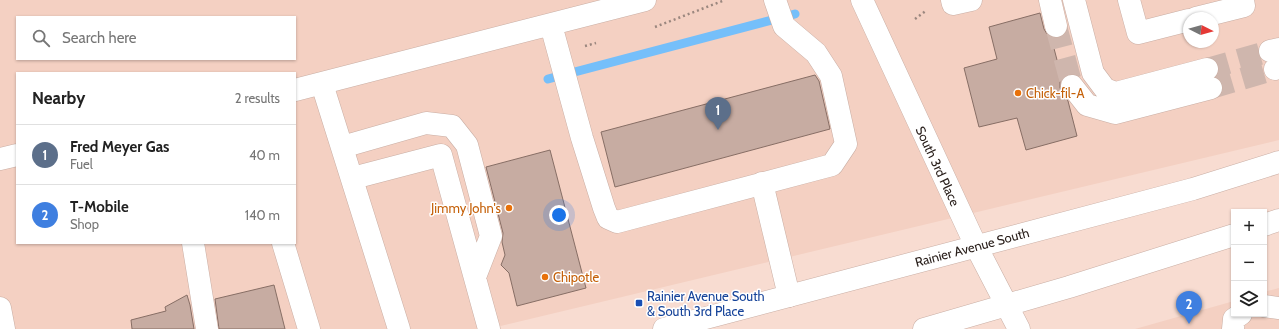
<!DOCTYPE html>
<html lang="en">
<head>
<meta charset="utf-8">
<style>
  :root { --surface:#fff; --page:#f6f6f6; --text:#222; --muted:#767676; --line:#e0e0e0; --accent:#4174e5 }
  body { margin:0; font-family:Cabin,sans-serif; background:var(--page); color:var(--text) }
  .controls { position:absolute; right:12px; bottom:12px; display:grid; overflow:hidden; border-radius:0px; box-shadow:0 1px 3px #0004 }
  .controls button { width:36px; height:36px; display:grid; place-items:center; padding:0; border:0; border-bottom:1px solid var(--line); background:var(--surface); color:var(--text); font:20px sans-serif }
  .compass { position:absolute; left:1183px; top:12px; width:36px; height:36px; border-radius:50%; background:var(--surface); box-shadow:0 1px 3px #0004; rotate:96deg }
  .you { position:absolute; left:559px; top:215px; width:14px; height:14px; margin:-10px; border:3px solid #fff; border-radius:50%; background:#1a73e8; box-shadow:0 0 0 6px #1a73e833 }
  .badge { display:grid; place-items:center; width:26px; height:26px; border-radius:50%; background:var(--accent); color:#fff; font-size:13px; font-weight:700 }
  .pin { position:absolute; translate:-50% -33px; filter:drop-shadow(0 1px 2px #0008) }
  .pin::after { content:''; position:absolute; top:21px; width:14px; height:12px; background:inherit; clip-path:polygon(0 0,100% 0,50% 100%) }
  .list { margin:0; padding:0; list-style:none }
  h2 { display:flex; justify-content:space-between; align-items:center; height:52px; margin:0; padding:0 16px; font-size:17px }
  h2 small { font-size:13px; font-weight:400; color:var(--muted) }
  .list li { display:grid; grid-template-columns:26px 1fr auto; gap:12px; align-items:center; box-sizing:border-box; height:60px; padding:0 16px; border-top:1px solid var(--line) }
  .list b { display:block; font-size:15px; white-space:nowrap }
  .list p { margin:0; font-size:13px; white-space:nowrap; color:var(--muted) }
  .list em { font-size:13px; font-style:normal; color:var(--muted) }
  .icon { flex:none; width:22px; height:22px; fill:none; stroke:currentColor; stroke-width:2; stroke-linecap:round; stroke-linejoin:round }
  .map { position:relative; flex:none; width:1279px; height:329px; overflow:hidden }
  .search { position:absolute; background:var(--surface); box-shadow:0 1px 3px #0004; left:16px; top:16px; width:280px; height:44px; display:flex; align-items:center; gap:10px; box-sizing:border-box; padding:0 14px; border-radius:0px; color:var(--muted); font-size:15px }
  .panel { position:absolute; background:var(--surface); box-shadow:0 1px 3px #0004; left:16px; top:72px; width:280px; height:172px; border-radius:0px }
  .map>svg:first-child { display:block }
  .built { fill:#f4d0c2; fill-rule:evenodd }
  .lines { fill:none; stroke-linecap:round; stroke-linejoin:round }
  .stream { stroke:#75bffa; stroke-width:9 }
  .building { fill:#c7aca2; stroke:#876e65 }
  .minor-tunnel { stroke:#cfb6ad; stroke-width:22; stroke-dasharray:22 11; stroke-linecap:butt }
  .minor-casing { stroke:#c9aea4; stroke-width:23 }
  .major-casing { stroke:#c9aea4; stroke-width:23 }
  .path { stroke:#9b877f; stroke-width:2.5; stroke-dasharray:2 3; stroke-linecap:butt }
  .minor { stroke:#fff; stroke-width:22 }
  .major { stroke:#fff; stroke-width:22 }
  .food-dot { fill:#e8710a; stroke:#fff; stroke-width:1.5 }
  .transit-dot { fill:#1a4fb4; stroke:#fff; stroke-width:1.5 }
  .labels { text-anchor:middle; stroke-width:3; stroke-linejoin:round; paint-order:stroke }
  .food-label { font-size:13px; fill:#c56008; stroke:#fff; text-anchor:start }
  .street-label { font-size:13px; fill:#2a201c; stroke:#fff }
  .transit-label { font-size:13px; fill:#164399; stroke:#fff; text-anchor:start }
</style>
</head>
<body>
<div class="map">
<svg width="1279" height="329" viewBox="0 0 1279 329">
  <rect width="100%" height="100%" fill="#f8dcd1"/>
  <path class="built" d="M0 0H1279V140L488 329H0ZM17 17H295V59H17ZM1189 18H1213V42H1189ZM17 73H295V243H17Z
    M1279 288V329H1135L1234 301V314H1264V292Z"/>
  <g class="lines">
    <path class="stream" d="M548 79 795 14"/>
  </g>
  <path class="building" d="M1040 13 1044 29 1047 34 1051 37 1062 79 1060 82V88L1068 101 1077 136 1026 150 1017 118 979 127 964 68 997 59 989 27Z
    M815 75 819 81 830 129 615 187 601 132Z
    M550 150 586 288 517 306 509 273 501 265 505 255 502 242 503 233 486 167Z
    M274 285 285 329H219L215 299Z
    M187 295 190 305 194 329H132L131 320 166 311 165 307Z"/>
  <g class="lines">
    <path class="minor-tunnel" d="M1056 26 1072 86
      M1207 69 1270 51
      M1211 88 1275 69"/>
    <defs>
      <path id="minor" d="M862 0 976 246 1019 329
        M952 0 953 4 971 0
        M1050 0 1056 26
        M1074 0 1093 73 1105 89 1116 93 1207 69
        M1129 0 1138 33 1189 20
        M1196 18 1244 6 1243 0
        M551 25 582 138 604 208 608 218 617 222 832 165 846 144 831 76 816 53 784 26 775 0
        M1270 51 1279 49
        M1275 69 1279 68
        M322 84 399 329
        M1072 86 1087 105 1115 113 1211 88
        M295 90 645 0
        M342 147 426 123 452 126 467 145 491 236 475 277
        M0 159 17 155
        M353 178 441 155 489 329
        M762 183 789 296
        M193 243 207 329
        M283 243 309 329
        M1264 306 1279 308
        M0 308 4 329
        M1233 329 1234 319 1241 314"/>
      <path id="major" d="M1264 225 1279 220
        M664 329 1193 189 1279 162
        M924 329 1069 287 1234 235"/>
    </defs>
    <use href="#minor" class="minor-casing"/>
    <use href="#major" class="major-casing"/>
    <path class="path" d="M915 19 927 10
      M655 27 725 0
      M585 46 596 43"/>
    <use href="#minor" class="minor"/>
    <use href="#major" class="major"/>
  </g>
  <g class="food-dot">
    <circle cx="1018" cy="93" r="4"/>
    <circle cx="509" cy="208" r="4"/>
    <circle cx="545" cy="277" r="4"/>
  </g>
  <rect class="transit-dot" x="635" y="299" width="8" height="8" rx="2"/>
  <g class="labels">
    <g class="food-label">
      <text x="1026" y="98">Chick-fil-A</text>
      <text x="501" y="213" text-anchor="end">Jimmy John's</text>
      <text x="553" y="282">Chipotle</text>
    </g>
    <g class="street-label">
      <text transform="translate(938 166) rotate(65)" y="5">South 3rd Place</text>
      <text transform="translate(972 247) rotate(-15)" y="5">Rainier Avenue South</text>
    </g>
    <g class="transit-label">
      <text x="647" y="301">Rainier Avenue South<tspan x="647" dy="15">&amp; South 3rd Place</tspan></text>
    </g>
  </g>
</svg>
<div class="controls">
<button>+</button>
<button>−</button>
<button><svg class="icon" aria-label="layers" viewBox="0 0 24 24"><path d="M12 4l9 5-9 5-9-5zM3 14l9 5 9-5"/></svg></button>
</div>
<svg class="compass" viewBox="-18 -18 36 36"><path d="M0-13l5 13h-10z" fill="#e53935"/><path d="M0 13l5-13h-10z" fill="#767676"/></svg>
<div class="you"></div>
<div class="pin badge" style="left:718px;top:130px;background:#5c6f8a">1</div>
<div class="pin badge" style="left:1189px;top:324px;background:#3f7fe0">2</div>
<div class="search"><svg class="icon" aria-label="search" viewBox="0 0 24 24"><circle cx="10" cy="10" r="6"/><path d="M15 15l6 6"/></svg>Search here</div>
<section class="panel">
<h2>Nearby<small>2 results</small></h2>
<ul class="list">
<li><span class="badge" style="background:#5c6f8a">1</span><div><b>Fred Meyer Gas</b><p>Fuel</p></div><em>40 m</em></li>
<li><span class="badge" style="background:#3f7fe0">2</span><div><b>T-Mobile</b><p>Shop</p></div><em>140 m</em></li>
</ul>
</section>
</div>
</body>
</html>
